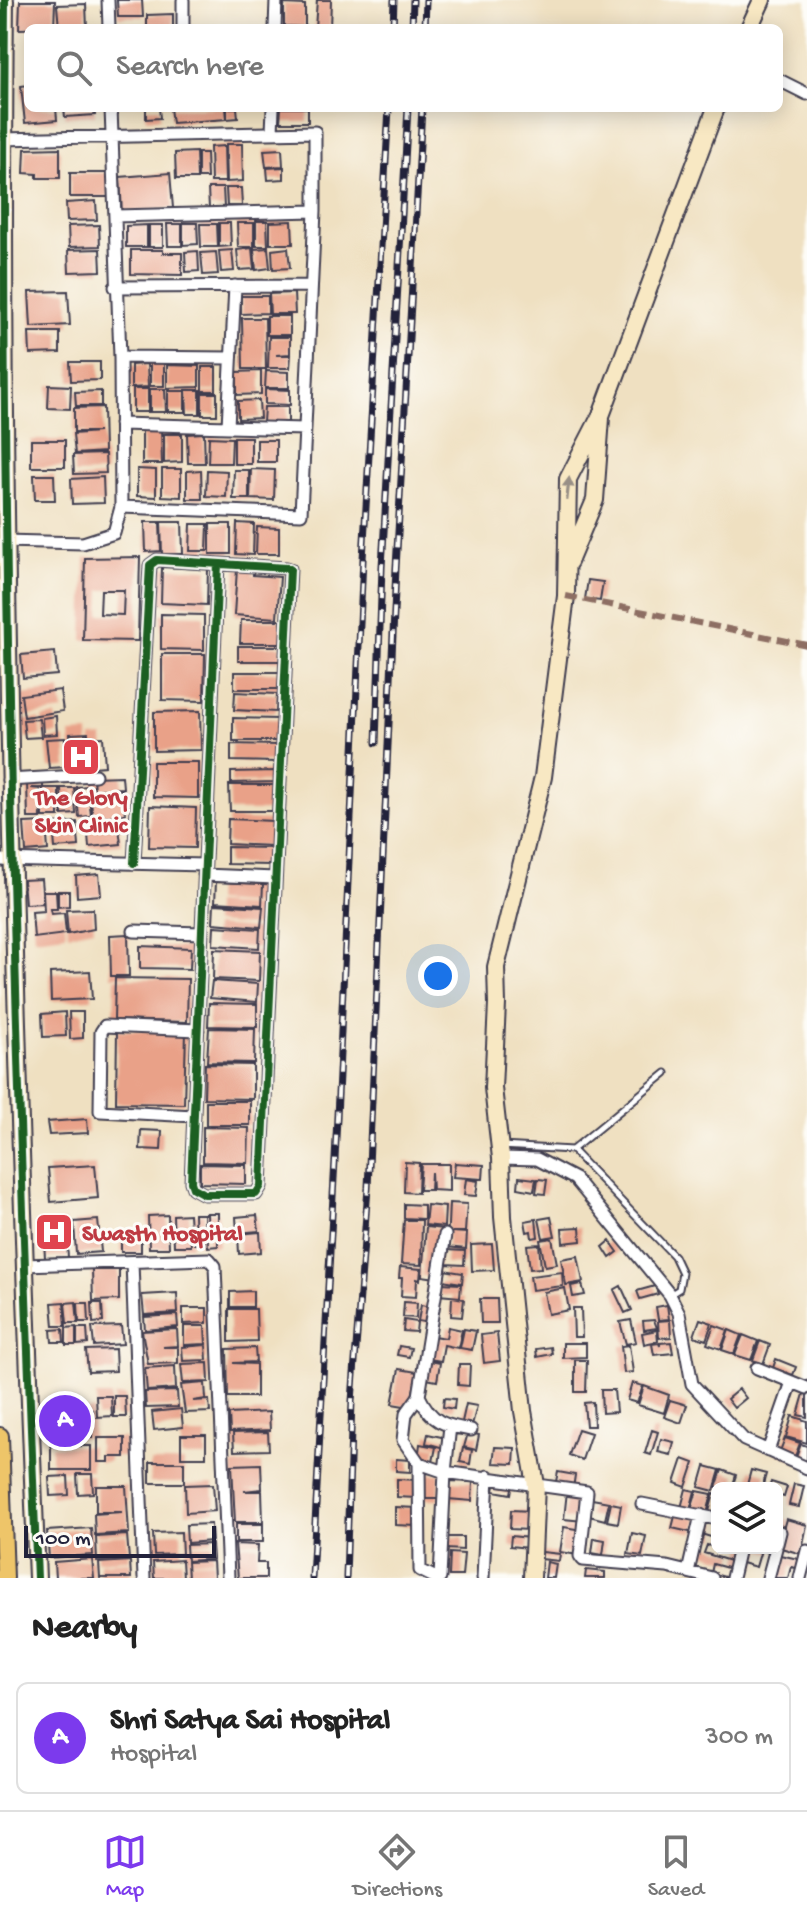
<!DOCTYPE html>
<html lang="en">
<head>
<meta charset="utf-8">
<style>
  :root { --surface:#fff; --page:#f6f6f6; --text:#222; --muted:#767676; --line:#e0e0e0; --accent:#7c3aed }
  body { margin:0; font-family:"Gochi Hand",sans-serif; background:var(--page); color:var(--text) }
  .controls { position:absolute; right:24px; bottom:24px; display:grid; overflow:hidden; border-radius:12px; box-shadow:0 4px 20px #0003 }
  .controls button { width:72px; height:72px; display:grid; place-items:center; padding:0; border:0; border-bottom:2px solid var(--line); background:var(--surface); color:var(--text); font:40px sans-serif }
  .scale { position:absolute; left:24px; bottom:20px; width:192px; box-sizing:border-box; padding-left:8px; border:4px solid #22223b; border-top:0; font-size:22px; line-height:28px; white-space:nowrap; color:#22223b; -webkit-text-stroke:6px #fdfcf7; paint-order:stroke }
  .you { position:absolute; left:438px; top:976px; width:28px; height:28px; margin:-20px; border:6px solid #fff; border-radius:50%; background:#1a73e8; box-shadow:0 0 0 12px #1a73e833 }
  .badge { display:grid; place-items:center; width:52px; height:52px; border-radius:50%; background:var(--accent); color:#fff; font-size:26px; font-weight:700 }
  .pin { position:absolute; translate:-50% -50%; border:4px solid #fff; box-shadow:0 2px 8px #0006 }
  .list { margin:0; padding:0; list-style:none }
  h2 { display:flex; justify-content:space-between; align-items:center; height:104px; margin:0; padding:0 32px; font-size:34px }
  h2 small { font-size:26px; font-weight:400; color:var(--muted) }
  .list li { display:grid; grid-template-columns:52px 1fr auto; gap:24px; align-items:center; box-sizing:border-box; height:112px; margin:0 16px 16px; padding:0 16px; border:2px solid var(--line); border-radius:12px }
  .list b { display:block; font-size:30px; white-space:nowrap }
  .list p { margin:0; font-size:26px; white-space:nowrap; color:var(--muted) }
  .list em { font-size:26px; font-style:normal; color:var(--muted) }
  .icon { flex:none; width:44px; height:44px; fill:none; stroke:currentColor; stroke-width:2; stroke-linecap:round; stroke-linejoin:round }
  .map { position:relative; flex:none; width:807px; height:1578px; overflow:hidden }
  .search { position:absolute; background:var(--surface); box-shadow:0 4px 20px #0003; left:24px; right:24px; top:24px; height:88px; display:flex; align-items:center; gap:20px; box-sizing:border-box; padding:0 28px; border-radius:12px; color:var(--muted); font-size:30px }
  .sheet { height:232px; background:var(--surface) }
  nav { display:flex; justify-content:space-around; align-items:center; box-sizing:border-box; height:112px; border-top:2px solid var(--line); background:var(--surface); font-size:22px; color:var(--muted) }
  nav a { display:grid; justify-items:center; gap:4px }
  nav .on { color:var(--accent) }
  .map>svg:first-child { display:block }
  .building { fill:#e9a188; fill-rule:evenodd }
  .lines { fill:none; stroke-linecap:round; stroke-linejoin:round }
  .lane-casing { stroke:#413e4f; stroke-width:9 }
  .street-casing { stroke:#413e4f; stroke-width:15 }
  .secondary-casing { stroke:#413e4f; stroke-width:20 }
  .primary-casing { stroke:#413e4f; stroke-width:20 }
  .lane { stroke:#fff; stroke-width:5 }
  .street { stroke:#fff; stroke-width:11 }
  .secondary { stroke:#f8e8c3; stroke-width:16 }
  .primary { stroke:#eec569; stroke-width:16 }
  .rail-casing { stroke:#22223b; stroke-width:7 }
  .rail { stroke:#fdfcf7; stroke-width:4; stroke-dasharray:12; stroke-linecap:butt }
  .quiet { stroke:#8d6e63; stroke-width:6; stroke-dasharray:12 6; stroke-linecap:butt }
  .cycleway-casing { stroke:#fdfcf7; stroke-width:13 }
  .cycleway { stroke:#1b5e20; stroke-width:8 }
  .oneway { fill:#988f86 }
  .labels { text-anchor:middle; stroke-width:6; stroke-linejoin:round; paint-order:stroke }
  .health-label { font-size:24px; font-weight:bold; fill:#be3a42; stroke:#fdfcf7 }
</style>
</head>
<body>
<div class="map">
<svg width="807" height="1578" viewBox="0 0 807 1578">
  <rect width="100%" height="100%" fill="#fdfcf7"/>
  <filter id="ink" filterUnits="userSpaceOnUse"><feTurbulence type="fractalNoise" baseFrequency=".0125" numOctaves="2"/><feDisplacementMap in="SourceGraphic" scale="16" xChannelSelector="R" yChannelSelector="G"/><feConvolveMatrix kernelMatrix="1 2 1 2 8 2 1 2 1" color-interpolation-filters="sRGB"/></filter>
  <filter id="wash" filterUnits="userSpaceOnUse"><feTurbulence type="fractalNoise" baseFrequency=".006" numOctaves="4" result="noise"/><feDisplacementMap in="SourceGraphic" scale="32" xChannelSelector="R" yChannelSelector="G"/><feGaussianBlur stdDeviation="1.8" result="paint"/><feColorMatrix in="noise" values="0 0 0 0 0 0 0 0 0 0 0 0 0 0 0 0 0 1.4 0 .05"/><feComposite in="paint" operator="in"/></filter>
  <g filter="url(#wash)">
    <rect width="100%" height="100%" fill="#efe0c1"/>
    <g id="blocks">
      <path class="building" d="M117 0H142L143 17H118Z
        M317 0H331L330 28H315Z
        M20 1H55L54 28 19 29Z
        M86 4 87 28H59L57 5Z
        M284 4 305 5V27L284 26Z
        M173 14V28H147V15Z
        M28 85V108H56L57 120 25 123 21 86Z
        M64 108H94L95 115 65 117Z
        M146 108H159L160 118 146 119Z
        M170 108H226L227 119 172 123Z
        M227 108H237L238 118 227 119Z
        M281 108H308V122H280Z
        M226 144H242L243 181 227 182Z
        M224 146 225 182H211L210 147Z
        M60 148V178H37V174L24 173 25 149Z
        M282 149 283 166 266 167 264 150Z
        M196 152 197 179H176L175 153Z
        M198 153H206L207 178H198Z
        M284 167V179L268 180 267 168Z
        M70 173H108V197H70Z
        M170 173 173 208 122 213 120 177Z
        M208 188H223L224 208H209Z
        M226 188H241L242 206H227Z
        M96 201 97 220 67 221 66 203Z
        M256 221H267L268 246H256Z
        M292 221 293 244H270V222Z
        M183 223H197L198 244 183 245Z
        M219 223H230L231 246 219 247Z
        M237 223H254V247H238Z
        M167 224H182V246H168Z
        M200 224H217L218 247H201Z
        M99 225 100 246 69 247 68 226Z
        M147 225V247H126V226Z
        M149 225H163V247H149Z
        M252 248 254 269 239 270 237 250Z
        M268 248 270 268 256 270 254 249Z
        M288 248 290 268 273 269 272 250Z
        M100 249 101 271 69 272 68 250Z
        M131 250H163V253H182V275L131 274Z
        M232 250 234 271 221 272 219 251Z
        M198 251 199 271 186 272 185 252Z
        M216 252 218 274 203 275 201 253Z
        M68 291 70 325 31 327 29 292Z
        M294 293 295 314H270L269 294Z
        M241 296H268V313L241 314Z
        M267 316H290V335H267Z
        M242 318H265L266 369H243Z
        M29 332H60V353L30 354Z
        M269 337H290V354L276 355H291L290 368H268Z
        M70 362H100V380L71 381Z
        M150 363H164V386H150Z
        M147 364 148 387 131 388V365Z
        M167 365 199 366V387L167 388Z
        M202 367H216V391H202Z
        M261 371V394L237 395V372Z
        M266 371 289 372V388H265Z
        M49 385 71 386 70 409 48 408Z
        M133 389H148V412H133Z
        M150 389H165L166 412H150Z
        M265 389 290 390V405L265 404Z
        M186 390H200V414H187Z
        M101 391V406H76L75 392Z
        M168 391H185V412H168Z
        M202 393H217V415H202Z
        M259 400 260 418 238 419V401Z
        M103 407 104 452 75 454 73 434 99 432H74V408Z
        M264 407H288V423L263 422Z
        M142 431H161L162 464H142Z
        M204 433 205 463H188L187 434Z
        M164 434H182V462L164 463Z
        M209 437 232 438 231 463H208Z
        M234 437H251V464H234Z
        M31 440H65V467H31Z
        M257 440H276V462H257Z
        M105 454 106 473 74 474 73 455Z
        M137 469 156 470V497L137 496Z
        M162 469H181V497L162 496Z
        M251 469 275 470 274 500 250 499Z
        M201 470 202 499H187V471Z
        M207 470 227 471 226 497 206 496Z
        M234 470H249V499H233Z
        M34 475H54L55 500H35Z
        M103 477 104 503 72 504 71 479Z
        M145 522H160L161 551 146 552Z
        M161 522H182L183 554H162Z
        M237 523 254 524 253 555 236 554Z
        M191 524H208L207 551H190Z
        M210 524H231V554H210Z
        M257 527 279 528V554H256Z
        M140 557 138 641 83 640 85 558ZM101 590H124L123 615 100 614Z
        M162 567 208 569 207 605 161 603Z
        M237 569 253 570V575L280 577 277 618 234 615Z
        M588 580 603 582 600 601 585 599Z
        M161 614 204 615V650L161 649Z
        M241 620H283V643H240Z
        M238 646H281V661H238Z
        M55 652 57 675 23 678 21 655Z
        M162 654H205L204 701 162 700Z
        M234 672H279V689H234Z
        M60 690 63 711 24 717 21 695Z
        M235 692 277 694 276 712 234 710Z
        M200 711 201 750 154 751V712Z
        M56 716 57 734 43 735 42 718Z
        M233 718 278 719V741H233Z
        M39 719 41 737 25 738 23 720Z
        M88 733 90 763 72 764 70 734Z
        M103 737 105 766 93 767 91 738Z
        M65 738 67 767 49 768 46 739Z
        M231 744 277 745V762L231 761Z
        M153 762H198V798L153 797Z
        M275 771V782L231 783V772Z
        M122 776 123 788 94 790 93 777Z
        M27 782H43V788H31L40 789 41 818H28Z
        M229 785H274L275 811H230Z
        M88 786 91 816 79 817 76 787Z
        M43 788H59V817H43Z
        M61 788H74L76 814 62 815Z
        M122 790 125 814 93 818 90 794Z
        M150 806 196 808 195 848 149 847Z
        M118 819 121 844 89 847 87 821Z
        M228 819 274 821 273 846 227 844Z
        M46 822 48 850 26 852 24 823Z
        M77 822 79 846 55 848 53 824Z
        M227 847 271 848V865L227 864Z
        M99 874 101 895 77 897 76 876Z
        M41 879 43 903 25 904 23 880Z
        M216 882 263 884 262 905 215 902Z
        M43 891H56L57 909H50L51 914 64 913 66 934 34 938 32 912 44 911Z
        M58 891H69V906L58 907Z
        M214 904 263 907 261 927 213 923Z
        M93 909 94 929 68 934 66 910Z
        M214 926 260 929 259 948 213 945Z
        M128 934 129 976H111L110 935Z
        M140 946 191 948 190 969 140 968Z
        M214 949 260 951 259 981 213 979Z
        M90 971 92 999 51 1001 50 973Z
        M115 978 188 979 187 1022 114 1020Z
        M212 981 258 984 257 1002 210 998Z
        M209 1003 257 1004V1027L208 1026Z
        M65 1012 66 1036 43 1037 42 1014Z
        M69 1012H83V1038L70 1039Z
        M209 1028 255 1029 254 1063 207 1062Z
        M117 1030 186 1031 184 1104 116 1103Z
        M205 1064 253 1065V1099L204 1098Z
        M206 1101H250V1125H206Z
        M87 1119 88 1133 49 1135 47 1122Z
        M203 1127 249 1128 248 1163 203 1162Z
        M141 1130 162 1131 161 1150 140 1149Z
        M405 1162 419 1163 418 1193 404 1192Z
        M455 1163 484 1165 483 1179 453 1177Z
        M200 1164 246 1165V1184L200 1183Z
        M421 1164H449V1191L432 1190 431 1172 430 1190H419Z
        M95 1165 98 1198 51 1202 48 1168Z
        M519 1177 536 1179 534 1191 518 1188Z
        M466 1179 478 1181 476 1196 464 1195Z
        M538 1179 547 1180 545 1194 536 1193Z
        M449 1203 467 1204 465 1232H452L467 1233 466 1249 447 1247Z
        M404 1204 424 1205V1219L404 1218Z
        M427 1205 445 1207 444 1227 425 1225Z
        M207 1213H218V1246L208 1247Z
        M189 1214 191 1246H174L173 1215Z
        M194 1214H204L205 1244H195Z
        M168 1215 169 1248H149L148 1216Z
        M257 1215 259 1231 237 1233 236 1217Z
        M551 1217 555 1236 543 1238 539 1219Z
        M536 1219 538 1237 532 1238 531 1231 527 1232 525 1221Z
        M98 1220 101 1252 76 1254 74 1222Z
        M404 1220H422L421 1265 401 1264Z
        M65 1221 68 1257 45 1258 43 1223Z
        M426 1227 443 1229 436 1278 422 1276Z
        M580 1227 581 1241 563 1243 562 1228Z
        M260 1232 261 1252 239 1254 238 1234Z
        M141 1234V1252H121V1235Z
        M552 1238 557 1264 545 1266 540 1240Z
        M610 1241 618 1252 610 1258 603 1247Z
        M492 1244 494 1270 472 1271 471 1245Z
        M539 1244 541 1268 530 1269 527 1245Z
        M446 1250 465 1251 464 1265 445 1264Z
        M578 1256 583 1282 566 1285 561 1259Z
        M400 1267 421 1269 420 1280 417 1279 416 1297 401 1296 402 1278H399Z
        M92 1270H119V1300L93 1301Z
        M444 1270 463 1273 462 1283 442 1280Z
        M562 1272 563 1286 532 1290 530 1276Z
        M440 1283 461 1284 460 1297 439 1295Z
        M582 1284 585 1295 573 1297 571 1286Z
        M621 1286 632 1310 625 1313 614 1290Z
        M655 1286 658 1294 640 1299 637 1291Z
        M565 1288 569 1310 548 1314 544 1292Z
        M253 1291V1307H230V1292Z
        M177 1293 178 1313 144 1315 142 1295Z
        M452 1297 464 1299 462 1317 451 1316Z
        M480 1299H497L498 1323H481Z
        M64 1302 66 1326H54L52 1303Z
        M76 1302 78 1323H67L65 1303Z
        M404 1302 417 1303 416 1318 403 1317Z
        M78 1303H88L89 1322H79Z
        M92 1303H102L103 1322 93 1323Z
        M421 1305 431 1307 429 1323 418 1321Z
        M667 1305 669 1319 658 1320 656 1307Z
        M183 1308H207V1323L183 1324Z
        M573 1308H581L582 1337H574Z
        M229 1309H256L257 1341 229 1342Z
        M177 1315 178 1327 145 1330 144 1317Z
        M700 1319 712 1323 706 1340 694 1336Z
        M404 1320 417 1322 416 1332 403 1331Z
        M631 1320 636 1342 626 1344 620 1322Z
        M654 1320 657 1328 644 1330 643 1321Z
        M670 1320 671 1337 659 1338 658 1321Z
        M714 1325 728 1330 721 1349 707 1344Z
        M121 1326 123 1344 94 1346 92 1327Z
        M184 1326H205L206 1344 184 1345Z
        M76 1327V1345H66V1328Z
        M448 1327 462 1330 458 1348 444 1345 441 1361 429 1359 433 1336 446 1338Z
        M77 1328H87L88 1344 77 1345Z
        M63 1329 64 1342H52L51 1330Z
        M177 1329 178 1346 163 1347H178V1363L148 1364 142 1331Z
        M464 1329 476 1331 472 1350 460 1348Z
        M657 1330 658 1341 644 1344 642 1333Z
        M729 1330 741 1335 734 1354 722 1350Z
        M497 1333 500 1361 484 1363 481 1335Z
        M743 1335 758 1341 751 1360 735 1355Z
        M760 1341 770 1345 763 1364 753 1360Z
        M671 1342 673 1353 654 1355 652 1344 659 1343 660 1346V1343Z
        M563 1343H586V1357L563 1358Z
        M206 1345 207 1360 183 1361 182 1347Z
        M629 1345 633 1372 624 1373 621 1346Z
        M399 1346 411 1348 409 1357 397 1355Z
        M551 1347 552 1354 537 1357 536 1349Z
        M255 1348 256 1362 233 1363 256 1364V1397H228L227 1349Z
        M115 1349 116 1371 88 1372 86 1350Z
        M776 1359 796 1367 793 1375 773 1368Z
        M575 1360H587L586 1392H575Z
        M430 1361 440 1363 437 1381 426 1379Z
        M208 1363 209 1382 183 1383 181 1364Z
        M459 1364H470L469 1386 458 1385Z
        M175 1366 176 1389 147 1391 145 1368Z
        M399 1369 417 1372 410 1407 392 1404Z
        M205 1383 206 1399 193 1401 209 1400 210 1412 185 1413 181 1385Z
        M632 1383 643 1386 637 1403 627 1400Z
        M644 1386 669 1395 664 1413 638 1405Z
        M806 1387H807V1417L798 1415Z
        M739 1389 746 1398 734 1408 727 1399Z
        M601 1390H614L616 1412 602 1413Z
        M177 1391 178 1407 146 1408 145 1392Z
        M96 1396H111L112 1416 97 1417Z
        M114 1396H125L126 1417H114Z
        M444 1398 455 1399 454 1409 443 1407Z
        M670 1400 687 1405 681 1423 664 1417Z
        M593 1402 594 1426H586L584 1403Z
        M466 1404 477 1406 472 1425 462 1422Z
        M181 1409 183 1427 154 1430 152 1412Z
        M53 1410H93L92 1438 52 1437Z
        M269 1412 270 1430 230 1432 229 1414Z
        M792 1416 807 1421V1443L786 1437Z
        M578 1429 591 1433 582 1460 569 1455Z
        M652 1430 658 1432 651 1455 645 1453Z
        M268 1432 269 1450 234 1451 233 1433Z
        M468 1433 479 1435 476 1450 464 1447Z
        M428 1434 446 1438 444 1448 426 1443Z
        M181 1435H206V1457H181Z
        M98 1438H125V1457H109V1462H98Z
        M785 1438 800 1443 794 1459 779 1454Z
        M661 1439 674 1442 671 1455 658 1452Z
        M420 1444 436 1447 433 1462 418 1459Z
        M801 1444 807 1446V1464L795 1460Z
        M51 1446H91V1470H51Z
        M495 1447 515 1448 514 1464 493 1463Z
        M463 1448 472 1450 470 1464 460 1462Z
        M396 1459 410 1460V1472L396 1471Z
        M683 1459 694 1463 686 1487 675 1483Z
        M150 1462H184V1483H150Z
        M261 1464 262 1489 244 1491H262L263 1522H235L232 1465Z
        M705 1466 720 1470 714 1491 699 1487Z
        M722 1470 736 1475 732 1488H716Z
        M751 1470 766 1474 762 1488 747 1485Z
        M558 1472 575 1475 573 1489 555 1486Z
        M425 1473 440 1474 439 1499H424Z
        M77 1474H92L93 1493 78 1494Z
        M68 1476 69 1495 50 1496 49 1477Z
        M397 1479 418 1480 417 1498 397 1497Z
        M496 1479 513 1482 511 1494 494 1491Z
        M449 1481 473 1482 472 1501 448 1499Z
        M771 1482 787 1487 784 1497 777 1495V1488H769Z
        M213 1484 215 1511 186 1513 185 1485Z
        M794 1484 804 1486 799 1507 789 1505Z
        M96 1486H126L129 1533 95 1535 94 1514 122 1512H96Z
        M686 1489 695 1491 690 1510 681 1508Z
        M567 1491 586 1493 583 1521 564 1519Z
        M697 1491 712 1494 707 1514 691 1510Z
        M714 1494 717 1495 716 1517 708 1515Z
        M592 1499 609 1502 605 1520 589 1516Z
        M611 1503 621 1505 618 1523 607 1521Z
        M395 1507 417 1508V1526L395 1525Z
        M511 1510 531 1511 530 1530 510 1529Z
        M676 1512 697 1518 694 1533 672 1528Z
        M702 1519 717 1523V1539L698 1533Z
        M786 1519 807 1525 801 1554 778 1547Z
        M211 1524 212 1541 187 1543 186 1525Z
        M236 1524H263V1542H236Z
        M564 1527 582 1530 578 1555 560 1552Z
        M91 1528 93 1555 49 1558 47 1531Z
        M181 1532 182 1554 154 1555 153 1533Z
        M632 1533 646 1536 642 1556 628 1554Z
        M127 1535 129 1559 97 1561 96 1537Z
        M511 1536 529 1538 528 1548 510 1546Z
        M446 1537H463V1550L446 1549Z
        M594 1538 605 1540 603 1555 592 1553Z
        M212 1544 213 1559 187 1561 186 1545Z
        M235 1544 258 1545 257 1563H266V1578H238Z
        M707 1545 735 1553 733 1562 704 1553Z
        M743 1548H773L772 1553 761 1550 756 1567 738 1562Z
        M542 1552 560 1554 559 1561 541 1559Z
        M450 1553 464 1554 462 1576H449Z
        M780 1555 803 1560 801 1569 791 1567 788 1578H774Z
        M92 1559 94 1578H55L54 1562Z
        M182 1560 183 1578H154L153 1562Z
        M130 1561 131 1578H100L99 1563Z
        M213 1561 214 1578H188L187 1562Z
        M547 1562 556 1564 554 1578H545Z
        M713 1564 731 1569 728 1578 711 1573Z
        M586 1570 605 1572V1578H585Z"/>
    </g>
  </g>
  <g filter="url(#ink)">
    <use href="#blocks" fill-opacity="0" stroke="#413e4f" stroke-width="2"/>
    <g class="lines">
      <defs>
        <path id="lane" d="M501 1146 572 1150 666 1073
          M572 1150 674 1256 682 1273 679 1289 671 1294"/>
        <path id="street" d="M108 0 109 28
          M183 0V28
          M275 28 276 0
          M779 80 807 94
          M272 132 273 108
          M2 139 315 132V211L301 514 121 507
          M115 216 315 211
          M115 287 311 286
          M120 357 231 358
          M120 424 305 429
          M228 426 235 286
          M4 541 83 543 114 533 121 507 120 357 111 108
          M8 780 95 775
          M0 860 204 865
          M134 863 150 565 157 560 287 568 290 569 261 1186 256 1194H204L193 1188 191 1182 218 564
          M204 875 275 878
          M134 931 201 933
          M194 1116 100 1111 101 1032 105 1026 198 1030
          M501 1158 537 1159 575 1179 670 1295 679 1313 692 1384 744 1440 807 1468
          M445 1235 419 1396 406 1414 403 1440 419 1463 445 1472 587 1492 580 1556 583 1560 667 1567 712 1578
          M132 1262 144 1578
          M24 1265 209 1259 215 1266 228 1578
          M757 1368 807 1388
          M419 1396C432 1423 443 1425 471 1430
          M768 1451 792 1382
          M419 1463 420 1570 436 1578
          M642 1504 717 1519
          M777 1544 780 1532
          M688 1572 701 1515
          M440 1578 445 1472 450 1426
          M483 1578 488 1476
          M732 1578 739 1548
          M768 1578 776 1548
          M800 1578 807 1551"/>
        <path id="secondary" d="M5 0C0 526 15 1052 37 1578
          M749 28 762 0
          M569 562 595 500 601 418
          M532 1578 536 1485 523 1411 503 1217 501 1158 493 1088 497 1004 496 967 543 777 566 596 568 479 602 413 716 108"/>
        <path id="primary" d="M0 1436 5 1578"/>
      </defs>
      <use href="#lane" class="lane-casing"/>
      <use href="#street" class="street-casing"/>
      <use href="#secondary" class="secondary-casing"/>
      <use href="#primary" class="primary-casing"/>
      <use href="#lane" class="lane"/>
      <use href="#street" class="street"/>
      <use href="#secondary" class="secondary"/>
      <use href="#primary" class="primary"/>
      <defs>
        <path id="rail" d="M393 28 394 0
          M412 28 413 0
          M425 28 426 0
          M376 743 382 567 408 108
          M312 1578 335 1160 363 559 389 108
          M346 1578 352 1401 368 1188 396 568 422 108"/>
      </defs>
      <use href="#rail" class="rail-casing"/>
      <use href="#rail" class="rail"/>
      <path class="quiet" d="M566 596 807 645"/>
      <defs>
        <path id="cycleway" d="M5 0C0 526 15 1052 37 1578
          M134 863 150 565 157 560 287 568 290 569 261 1186 256 1194H204L193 1188 191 1182 218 564"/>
      </defs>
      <use href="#cycleway" class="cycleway-casing"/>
      <use href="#cycleway" class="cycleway"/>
    </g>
    <defs><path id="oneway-solid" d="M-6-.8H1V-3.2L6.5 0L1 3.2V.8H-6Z" transform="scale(2)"/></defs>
    <use class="oneway" href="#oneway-solid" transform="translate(568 489) rotate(-84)"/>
  </g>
  <defs>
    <symbol id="hospital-square" viewBox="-11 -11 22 22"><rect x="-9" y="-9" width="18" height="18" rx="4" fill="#e0444e" stroke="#fdfcf7"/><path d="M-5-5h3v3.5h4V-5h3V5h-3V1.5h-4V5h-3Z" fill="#fff"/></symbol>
  </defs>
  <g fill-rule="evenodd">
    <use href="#hospital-square" x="59" y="735" width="44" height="44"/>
    <use href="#hospital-square" x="32" y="1210" width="44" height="44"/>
  </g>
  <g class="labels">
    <g class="health-label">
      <text x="81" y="804">The Glory<tspan x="81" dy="28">Skin Clinic</tspan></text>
      <text x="82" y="1240" text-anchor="start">Swasth Hospital</text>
    </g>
  </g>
</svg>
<div class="controls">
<button><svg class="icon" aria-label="layers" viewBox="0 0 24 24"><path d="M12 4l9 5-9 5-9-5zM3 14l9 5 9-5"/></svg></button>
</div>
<div class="scale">100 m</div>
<div class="you"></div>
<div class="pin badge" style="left:65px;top:1421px">A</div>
<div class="search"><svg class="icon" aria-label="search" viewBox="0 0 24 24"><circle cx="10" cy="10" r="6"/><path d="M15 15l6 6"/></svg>Search here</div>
</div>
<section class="sheet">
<h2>Nearby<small></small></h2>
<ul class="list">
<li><span class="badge">A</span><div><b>Shri Satya Sai Hospital</b><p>Hospital</p></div><em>300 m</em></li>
</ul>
</section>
<nav>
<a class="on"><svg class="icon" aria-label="map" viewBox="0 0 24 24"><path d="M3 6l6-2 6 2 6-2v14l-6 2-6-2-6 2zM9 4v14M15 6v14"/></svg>Map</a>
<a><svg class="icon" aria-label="directions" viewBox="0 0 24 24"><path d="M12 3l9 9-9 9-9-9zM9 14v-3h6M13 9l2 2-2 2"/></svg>Directions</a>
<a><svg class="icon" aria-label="saved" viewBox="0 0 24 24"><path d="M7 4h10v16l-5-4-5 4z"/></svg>Saved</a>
</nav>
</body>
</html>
